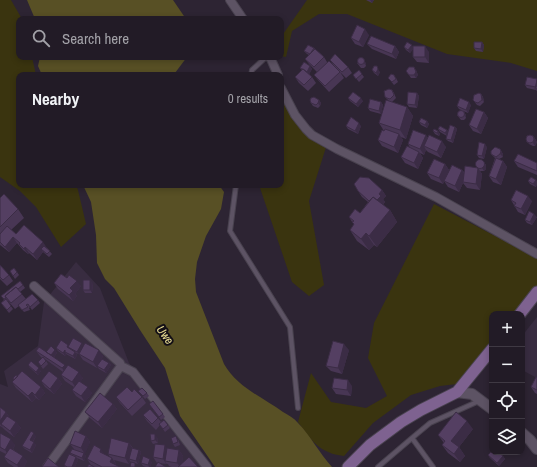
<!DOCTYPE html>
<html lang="en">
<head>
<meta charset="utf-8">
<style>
  :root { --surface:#221b26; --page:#2a242e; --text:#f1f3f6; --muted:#a2a1a7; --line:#3f3943 }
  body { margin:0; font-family:"Archivo Narrow",sans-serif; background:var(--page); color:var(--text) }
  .controls { position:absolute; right:12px; bottom:12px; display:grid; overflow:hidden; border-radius:8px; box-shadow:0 2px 6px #0003 }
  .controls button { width:36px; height:36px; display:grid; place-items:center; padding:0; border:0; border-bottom:1px solid var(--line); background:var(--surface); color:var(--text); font:20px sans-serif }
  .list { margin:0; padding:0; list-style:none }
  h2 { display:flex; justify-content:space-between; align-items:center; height:52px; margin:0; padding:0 16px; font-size:17px }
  h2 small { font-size:13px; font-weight:400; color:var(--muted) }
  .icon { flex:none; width:22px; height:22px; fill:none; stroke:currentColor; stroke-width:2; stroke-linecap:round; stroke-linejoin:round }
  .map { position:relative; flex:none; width:537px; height:467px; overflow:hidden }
  .search { position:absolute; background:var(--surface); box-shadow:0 2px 6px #0003; left:16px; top:16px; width:268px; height:44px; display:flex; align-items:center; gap:10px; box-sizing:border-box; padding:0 14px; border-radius:8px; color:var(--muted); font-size:15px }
  .panel { position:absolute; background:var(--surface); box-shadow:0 2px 6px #0003; left:16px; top:72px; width:268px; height:116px; border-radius:8px }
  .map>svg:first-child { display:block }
  .built { fill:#382c40 }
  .green { fill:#3a340f }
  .water { fill:#585025 }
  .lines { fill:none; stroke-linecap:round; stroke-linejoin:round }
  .service-casing { stroke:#49424f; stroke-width:6 }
  .minor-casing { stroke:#49424f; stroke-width:10 }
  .tertiary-casing { stroke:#49424f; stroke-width:12 }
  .secondary-casing { stroke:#49424f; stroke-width:13 }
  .service { stroke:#5d5364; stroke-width:4 }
  .minor { stroke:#5d5364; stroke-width:8 }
  .tertiary { stroke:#5d5364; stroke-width:10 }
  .secondary { stroke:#7e6290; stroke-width:11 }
  .wall { fill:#483654 }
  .shaded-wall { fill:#3b2c45 }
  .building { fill:#543f62; stroke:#3b2c45 }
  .labels { text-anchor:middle; stroke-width:4; stroke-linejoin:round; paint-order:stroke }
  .water-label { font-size:12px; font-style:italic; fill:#e5d990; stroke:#130f16 }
</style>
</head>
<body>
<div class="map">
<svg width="537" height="467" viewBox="0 0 537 467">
  <rect width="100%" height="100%" fill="#2d2433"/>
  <path class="built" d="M76 262 100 288 129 363 209 467H0V384L8 387 4 371 38 346 44 302Z
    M537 317V378L522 370V336Z"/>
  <path class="green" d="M0 0H11L22 19H19V57H32L36 75H19V185H76L78 190 86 224 61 247 36 207 20 191 0 177Z
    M307 0H537V71L511 63 447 54 347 14H319L292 31 286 57 281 56V37Z
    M281 92 302 126 328 141 309 201 324 285 309 296 292 282 259 185H281Z
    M434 204 537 258V286L514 314H492V341L457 384 440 386 411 395 373 423 344 456C319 453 312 441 298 422L311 373 331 402 366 408 387 396 368 358 374 323Z"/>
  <path class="water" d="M27 0H173L186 19H35Z
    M40 57H187L175 73V75H42L38 66Z
    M83 185H219L224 192 221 209 206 236 197 262 195 279 196 292 224 364C237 387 262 397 283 412 288 415 294 418 298 423 311 436 319 453 332 467H215L180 416 165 368 140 330 114 288 105 279 97 263 96 235 91 202Z"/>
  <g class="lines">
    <defs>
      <path id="service" d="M251 75 252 70 265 58 271 59
        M236 185 230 231 290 327 298 408
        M378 467 412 438
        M433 467 412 438 430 423 479 401"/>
      <path id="minor" d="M230 0 243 19
        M270 57 278 75
        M281 88 295 115 306 129 312 135 337 149 436 197 537 254
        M34 286 120 363 121 366 47 467
        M121 366 133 372 207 467"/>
      <path id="tertiary" d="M457 392 472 394 492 409
        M522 433 530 440 537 449"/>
      <path id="secondary" d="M520 314 537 292
        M348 467 370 445 401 422 421 410 457 392 492 349"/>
    </defs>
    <use href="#service" class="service-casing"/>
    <use href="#minor" class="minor-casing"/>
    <use href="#tertiary" class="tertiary-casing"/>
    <use href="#secondary" class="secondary-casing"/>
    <use href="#service" class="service"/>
    <use href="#minor" class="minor"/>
    <use href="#tertiary" class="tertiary"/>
    <use href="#secondary" class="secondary"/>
  </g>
  <path class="wall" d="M366 0H374L372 3Z
    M369 35 363 47 355 44 351 38Z
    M482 42 484 45 483 52 476 51 474 48Z
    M367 44 395 46 399 52 396 59 372 49Z
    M404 47H413L429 52V63L417 62 413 57V49L410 53 406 50Z
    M314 48 324 57 327 62 340 72 344 78 329 92 318 80 314 75 317 72 309 64 305 59 309 55 307 54 304 51Z
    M330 60 348 67 352 73 346 78 334 66Z
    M357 63H366V66L364 68H361Z
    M310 66 312 69 309 74 312 77 316 83 308 91 299 83 295 77 302 70 300 68Z
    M359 70 364 77 359 82 353 75Z
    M372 70 380 72 378 76 374 73Z
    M416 70 418 75 416 78H411L406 71Z
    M388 78H396L398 82 394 85Z
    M537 79V91L536 90 527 88 525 85Z
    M392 90 394 93 396 98 392 102 389 101 407 107 413 116 406 139 401 137 403 140 398 153 382 146 378 140 384 131 379 123 389 101 385 97Z
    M417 93 419 96 417 108 409 107 407 104Z
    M481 94 483 97 484 102 480 106 477 105 473 100Z
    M348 98 363 101 358 107 350 101Z
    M319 100 321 103 320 106 318 108 313 106 311 103Z
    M381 102 383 105 381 114 370 111 368 108Z
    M471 105 468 113 463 111 466 115V118L464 120H461L457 115 461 110 459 109 457 106Z
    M484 112 488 118 481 134 473 131 469 125Z
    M427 121 429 124 427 128 421 125 419 122Z
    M346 126H361L358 134 348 129Z
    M455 127 457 129 453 143 448 141 446 139 447 136 440 132 438 129 447 130 448 131Z
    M433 131H438L440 134 439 136 435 134Z
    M428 137 446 147 441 158 428 152 426 150 424 155 420 153 423 158 418 169 405 163 401 157 410 148 408 144Z
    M534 137 537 142 535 146H533L529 144 527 141Z
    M487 147 484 159 479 158 477 155Z
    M500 149 503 154V157L499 159 503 161 507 167 501 185 493 182 489 176 495 158 491 154Z
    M482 160 486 165V169L484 171H480L482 174 480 190 467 188 463 183 459 192 448 187 444 181 462 170 464 172 477 168 476 167Z
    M514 161 537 163V175L518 167Z
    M445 164 449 170 443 184 431 179 427 173Z
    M528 181H537L536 187 530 184Z
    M382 190 386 196 383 199 385 202 383 205 390 210 397 222 377 247 374 245 369 250 357 241 350 230 354 225 349 217 360 213 368 202 362 197 358 191Z
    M0 198 18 209 24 218 11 230 16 234 47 248 52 254 49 257 43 252 37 260 29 253 28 254 23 250 17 243 9 252 0 245Z
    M511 200 532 201 525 215 518 212Z
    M537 217 532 225 527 223 525 220Z
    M0 265 9 275 13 281 7 286 0 279Z
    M10 271 17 272 19 275 15 279Z
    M67 278 81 286 75 294 77 296 73 301 58 289 54 283Z
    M93 283 92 293H85L83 290Z
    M23 285 25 288 20 292 26 299 38 300 40 303 32 310 30 307 29 308 30 310 24 312 19 306 15 309 8 301H7L13 309 9 313 1 303 4 300 1 296Z
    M84 345 103 356 97 368 83 360 79 354 76 353 77 355 75 359 66 354 65 356 58 351 56 348 68 346Z
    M55 350 57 353 54 357 67 367 83 378 80 382 92 393 85 402 76 396 72 390 74 387 65 381 61 375 63 372 45 359 48 364 43 369 38 362 42 358 40 356 36 351 46 352Z
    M349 350 342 374 331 371 326 366Z
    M109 363 111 365 106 373 99 369 97 366Z
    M28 365 41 371 38 375 30 368Z
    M18 376 41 387 45 393 39 400 36 398 32 402 16 388 12 382 14 380 13 378Z
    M537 377V394L535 393 531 387Z
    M58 378 62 384 54 394 45 387 41 381Z
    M352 386 351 396 336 394 332 388Z
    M138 391 147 393 149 396 145 399Z
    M132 392 142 397 146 403 132 416 120 403 116 397Z
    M113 404 117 409 102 428 90 418 85 412Z
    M149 404 163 414 165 417 161 420Z
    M0 407 6 412 10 418 16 422 21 428 14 437 5 430 3 428 0 426Z
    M143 415 158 418 161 422 164 420 170 428 165 432 160 425 156 430 147 421Z
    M473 429 459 447 465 456 460 462 448 453 442 445 444 443 438 435Z
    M0 433 15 445 13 449 27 461 24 467H14L8 463 4 457 6 454 0 451Z
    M36 436 33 442 36 445 32 453 25 449 22 446Z
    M86 436 90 442 84 454 86 456 84 461 77 458 78 460 75 467H78H65L64 465 71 455 70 453 74 449 70 444Z
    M157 437 158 443 153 444 151 441Z
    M178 439 180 445 175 447 173 444Z
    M129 443 133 448 139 450 141 452 138 464 131 462 130 461 129 464 114 460 116 464V465L120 467H95L91 465 87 459 105 455 110 457 108 454Z
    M167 448 179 450 183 456 182 463 198 467H172L169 466 168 464 157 463 153 457Z
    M488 455 503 456 505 459 499 466 490 458Z
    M152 462 150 467H146L143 466 141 463Z"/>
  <path class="shaded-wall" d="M370 0H374L372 3Z
    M365 29 369 35 363 47 359 42Z
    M482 42 484 45 483 52 481 49Z
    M412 45 414 48 410 53 408 50Z
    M395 46 399 52 396 59 392 54Z
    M425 46 429 52V63L425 57Z
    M364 60 366 63V66L364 63Z
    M310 66 312 69 309 75 307 72Z
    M414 67 416 70 418 75 416 78 414 75Z
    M378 69 380 72 378 76 376 73Z
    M417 93 419 96 417 108 415 105Z
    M481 94 483 97 484 102 482 100Z
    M361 98 363 101 358 107 356 104Z
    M319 100 321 103 320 106 318 103Z
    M381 102 383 105 381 114 379 111Z
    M469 102 471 105 468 113 466 110Z
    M407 107 413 116 406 139 400 130Z
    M464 112 466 115V118L464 115Z
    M484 112 488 118 481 134 477 129Z
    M427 121 429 124 427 128 425 125Z
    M359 123 361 126 358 134 355 131Z
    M455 127 457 129 453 143 451 140Z
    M447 130 449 133 447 136 445 133Z
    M438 131 440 134 439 136 437 133Z
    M399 134 403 140 398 153 394 147Z
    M426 135 430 141 424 146 426 150 424 155 420 149Z
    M534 137 537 142 535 146 533 143Z
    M442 141 446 147 441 158 437 152Z
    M485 144 487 147 484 159 482 156Z
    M500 149 503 154V157L500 154Z
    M419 152 423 158 418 169 414 163Z
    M503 161 507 167 501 185 496 179Z
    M484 162 486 165V169L484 171 482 168Z
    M445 164 449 170 443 184 439 178Z
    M478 168 482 174 480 190 476 184Z
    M462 170 466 176 459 192 455 186Z
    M536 180 537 181V185L536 187 533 184Z
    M382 190 386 196 383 199 385 202 381 207 377 201 379 194Z
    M528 196 532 201 525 215 521 209Z
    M390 210 397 222 377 247 369 236Z
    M534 214 537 217 532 225 530 222Z
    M366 233 374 245 369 250 361 239Z
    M13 237 17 243 9 252 5 247Z
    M43 242 47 248 44 252 41 249 43 252 37 260 33 254Z
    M25 247 29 253 28 254 24 249Z
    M90 280 93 283 92 293 90 290Z
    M77 281 81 286 75 294 77 296 73 301 69 295 70 288Z
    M82 343 84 345 79 354 77 352Z
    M344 344 349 350 342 374 338 368Z
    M55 350 57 353 53 358 51 355Z
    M65 350V352L66 354 65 356 63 353Z
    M99 350 103 356 97 368 93 362Z
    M75 352 77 355 75 359 73 356Z
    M109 363 111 365 106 373 104 370Z
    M65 365 69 371 66 374 62 368Z
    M39 368 41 371 38 375 36 372Z
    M79 372 83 378 76 388 72 382Z
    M58 378 62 384 54 394 50 389Z
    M348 380 352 386 351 396 347 390Z
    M41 387 45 393 39 400 35 395Z
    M88 387 92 393 85 402 81 396Z
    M32 392 36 398 32 402 28 396Z
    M113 404 117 409 102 428 98 422Z
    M6 412 10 418 1 424 3 428 0 424V421Z
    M467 421 473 429 459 447 465 456 460 462 454 454 451 441Z
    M16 422 21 428 14 437 10 431Z
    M34 433 36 436 32 443 30 440Z
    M155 434 157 437 158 443 155 440Z
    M86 436 90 442 85 454 81 448Z
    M11 439 15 445 9 456 5 450Z
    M34 442 36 445 32 453 30 450Z
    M129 443 133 449 129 459 130 461 129 464 125 458Z
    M165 445 169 451 165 461 167 465 163 459Z
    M101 449 105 455 100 452Z
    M139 450 141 452 138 464 136 461Z
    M179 450 183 456 182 467H180L177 463Z
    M84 453 86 456 84 461 82 458Z
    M23 456 27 461 24 467H18L17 465Z
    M503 456 505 459 499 466 497 463Z
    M76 457 78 460 75 467H72Z
    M112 458 116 464 115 467 110 462Z
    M150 459 152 462 150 467H149L148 465Z"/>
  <path class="building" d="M357 25 365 29 359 42 351 38Z
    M371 36 395 46 392 54 367 44Z
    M407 42 412 45 408 50 404 47Z
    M474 42H482L481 49 474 48Z
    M308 45 314 48 310 54 304 51Z
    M413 46H425V57H413Z
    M315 49 324 57 314 67 305 59Z
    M335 54 348 67 342 72 330 60Z
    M357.5 61a3.5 3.5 0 1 1 7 0a3.5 3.5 0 1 1-7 0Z
    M329 61 340 72 325 86 314 75Z
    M304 62 310 66 307 72 303 69H302L300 68Z
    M374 66H377L378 69 376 73 372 70Z
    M409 67H414L416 72 414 75H409L406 71Z
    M303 69 312 77 304 85 295 77Z
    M359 70 362 74 356 79 353 75Z
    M391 74 394 75 396 79 392 82 388 78Z
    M527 77 537 79 536 87 525 85Z
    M537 80V89H535Z
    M389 89 392 90 394 95 390 99 387 98 385 97 384 91Z
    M353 92 361 98 356 104 348 98Z
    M408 92 417 93 415 105 407 104Z
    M479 93 481 94 482 100 478 103 475 102 473 100 474 95Z
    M314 97 319 100 318 103 316 105 311 103 310 100 311 98Z
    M460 98 469 102 466 110 457 106Z
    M370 99 381 102 379 111 368 108Z
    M386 100 407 107 400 130 379 123Z
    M476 109 484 112 477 129 469 125Z
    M457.5 114a3.5 3.5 0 1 1 7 0a3.5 3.5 0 1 1-7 0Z
    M351 117 359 123 355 131 346 126Z
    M421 118 427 121 425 125 419 122Z
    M450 125 455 127 451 140 446 139Z
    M440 126 447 130 445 133 438 129Z
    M385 129 399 134 394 147 378 140 382 130 384 131Z
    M434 129 438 131 437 133 433 131Z
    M413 130 426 135 420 149 408 144Z
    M526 139a4 4 0 1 1 8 0a4 4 0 1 1-8 0Z
    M429 135 442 141 437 152 424 146Z
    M479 142 485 144 482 156 477 155Z
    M407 146 419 152 414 163 401 157Z
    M495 147 500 149 501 151 500 154 496 157 491 154V151Z
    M518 154 537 163V171L514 161Z
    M496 158 503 161 496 179 489 176Z
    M434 159 445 164 439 178 427 173Z
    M475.5 164a4.5 4.5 0 1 1 9 0a4.5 4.5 0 1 1-9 0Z
    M452 165 462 170 455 186 444 181Z
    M465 166 478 168 476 184 463 182Z
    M360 177 369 178 382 190 379 194 381 196 377 200 373 197 369 201 358 191 354 184Z
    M531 177 536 180 533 184 528 181Z
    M516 190 528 196 521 209 514 206 516 203 511 200Z
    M4 194 18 209 0 227V198Z
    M373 197 390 210 369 236 366 233 361 239 350 230 354 224 352 222 354 221 349 217 355 209 360 213Z
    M529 211 534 214 530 222 525 220Z
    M24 225 43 242 33 254 25 247 24 249 19 244 20 243 13 237 5 247 0 242V234L7 226 16 234Z
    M44 246 50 251 47 254 41 249Z
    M0 265 9 275 3 280 0 277Z
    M14 268 17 272 13 276 10 271Z
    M61 274 67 278 69 275 77 281 70 288 73 291 69 295 54 283Z
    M83 280H90V290H83Z
    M20 281 23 285 18 289 16 287 5 296 6 298 4 299 1 296Z
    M16 287 22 294 11 303 5 296Z
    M32 294 38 300 30 307 28 304 26 305 28 307 22 310 18 305Z
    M6 299 11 306 7 310 1 303Z
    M73 338 82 343 77 352 68 347Z
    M61 340 68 345 67 347 75 352 73 356 65 352V350L63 353 56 348Z
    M333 341 344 344 338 368 326 366Z
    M85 343 99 350 93 362 79 354Z
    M51 346 55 350 51 355 46 352Z
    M39 347 65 365 62 368 36 351Z
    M43 357 46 361 41 366 38 362Z
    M102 359 109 363 104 370 97 366Z
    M31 361 39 368 36 372 28 365Z
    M68 365 79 372 72 382 61 375Z
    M22 371 41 387 35 395 32 392 28 396 12 382Z
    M49 371 58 378 50 389 41 381Z
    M16 375 18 376 14 380 13 378Z
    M536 377H537V390L531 387Z
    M334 378 348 380 347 390 332 388Z
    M79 381 88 387 81 396 72 390Z
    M127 387 132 392 134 389 142 397 128 410 116 397Z
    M142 388 147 393 143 396 138 391Z
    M100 393 113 404 98 422 85 412Z
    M153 401 163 414 159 417 149 404Z
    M0 407 6 412 0 421Z
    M150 409 158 418 152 424 143 415Z
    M456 412 467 421 451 441 459 447 454 454 442 445 445 441 438 435Z
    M7 416 16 422 10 431 1 424Z
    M164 420 168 425 163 429 159 424Z
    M31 431 34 433 30 440 34 442 30 450 22 446Z
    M75 431 86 436 81 448 70 444Z
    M0 433 11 439 5 450 0 447Z
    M150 434H155V440L151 441Z
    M176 436 178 442 173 444 171 438Z
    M111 438 129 443 125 458 108 454Z
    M155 444 165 445 163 459 153 457Z
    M94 445 101 449 100 452 112 458 110 462 120 467H102L87 459Z
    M10 448 23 456 17 465 4 457Z
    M132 448 139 450 136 461 129 459Z
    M167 448 179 450 177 463 165 461Z
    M72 449 84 453 82 458 70 453Z
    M492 451V452H498L503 456 497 463 488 455Z
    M69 454 76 457 72 467H67L64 465Z
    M143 456 150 459 148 465 141 463Z
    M189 457 198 467H178Z
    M48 458 59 467H42Z
    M131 462 135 463V467H130Z
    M158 462 166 467H155Z
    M89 464 94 467H87Z"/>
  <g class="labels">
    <g class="water-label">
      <text transform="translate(165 335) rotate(55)" y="4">Uwe</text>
    </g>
  </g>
</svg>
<div class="controls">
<button>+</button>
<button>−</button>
<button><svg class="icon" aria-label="locate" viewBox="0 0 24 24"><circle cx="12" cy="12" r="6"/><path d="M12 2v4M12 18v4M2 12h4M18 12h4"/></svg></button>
<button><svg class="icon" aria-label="layers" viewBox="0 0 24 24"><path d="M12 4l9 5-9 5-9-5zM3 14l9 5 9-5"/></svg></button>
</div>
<div class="search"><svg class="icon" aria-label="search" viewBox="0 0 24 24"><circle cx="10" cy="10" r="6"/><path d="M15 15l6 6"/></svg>Search here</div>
<section class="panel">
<h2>Nearby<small>0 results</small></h2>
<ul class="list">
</ul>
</section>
</div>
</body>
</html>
